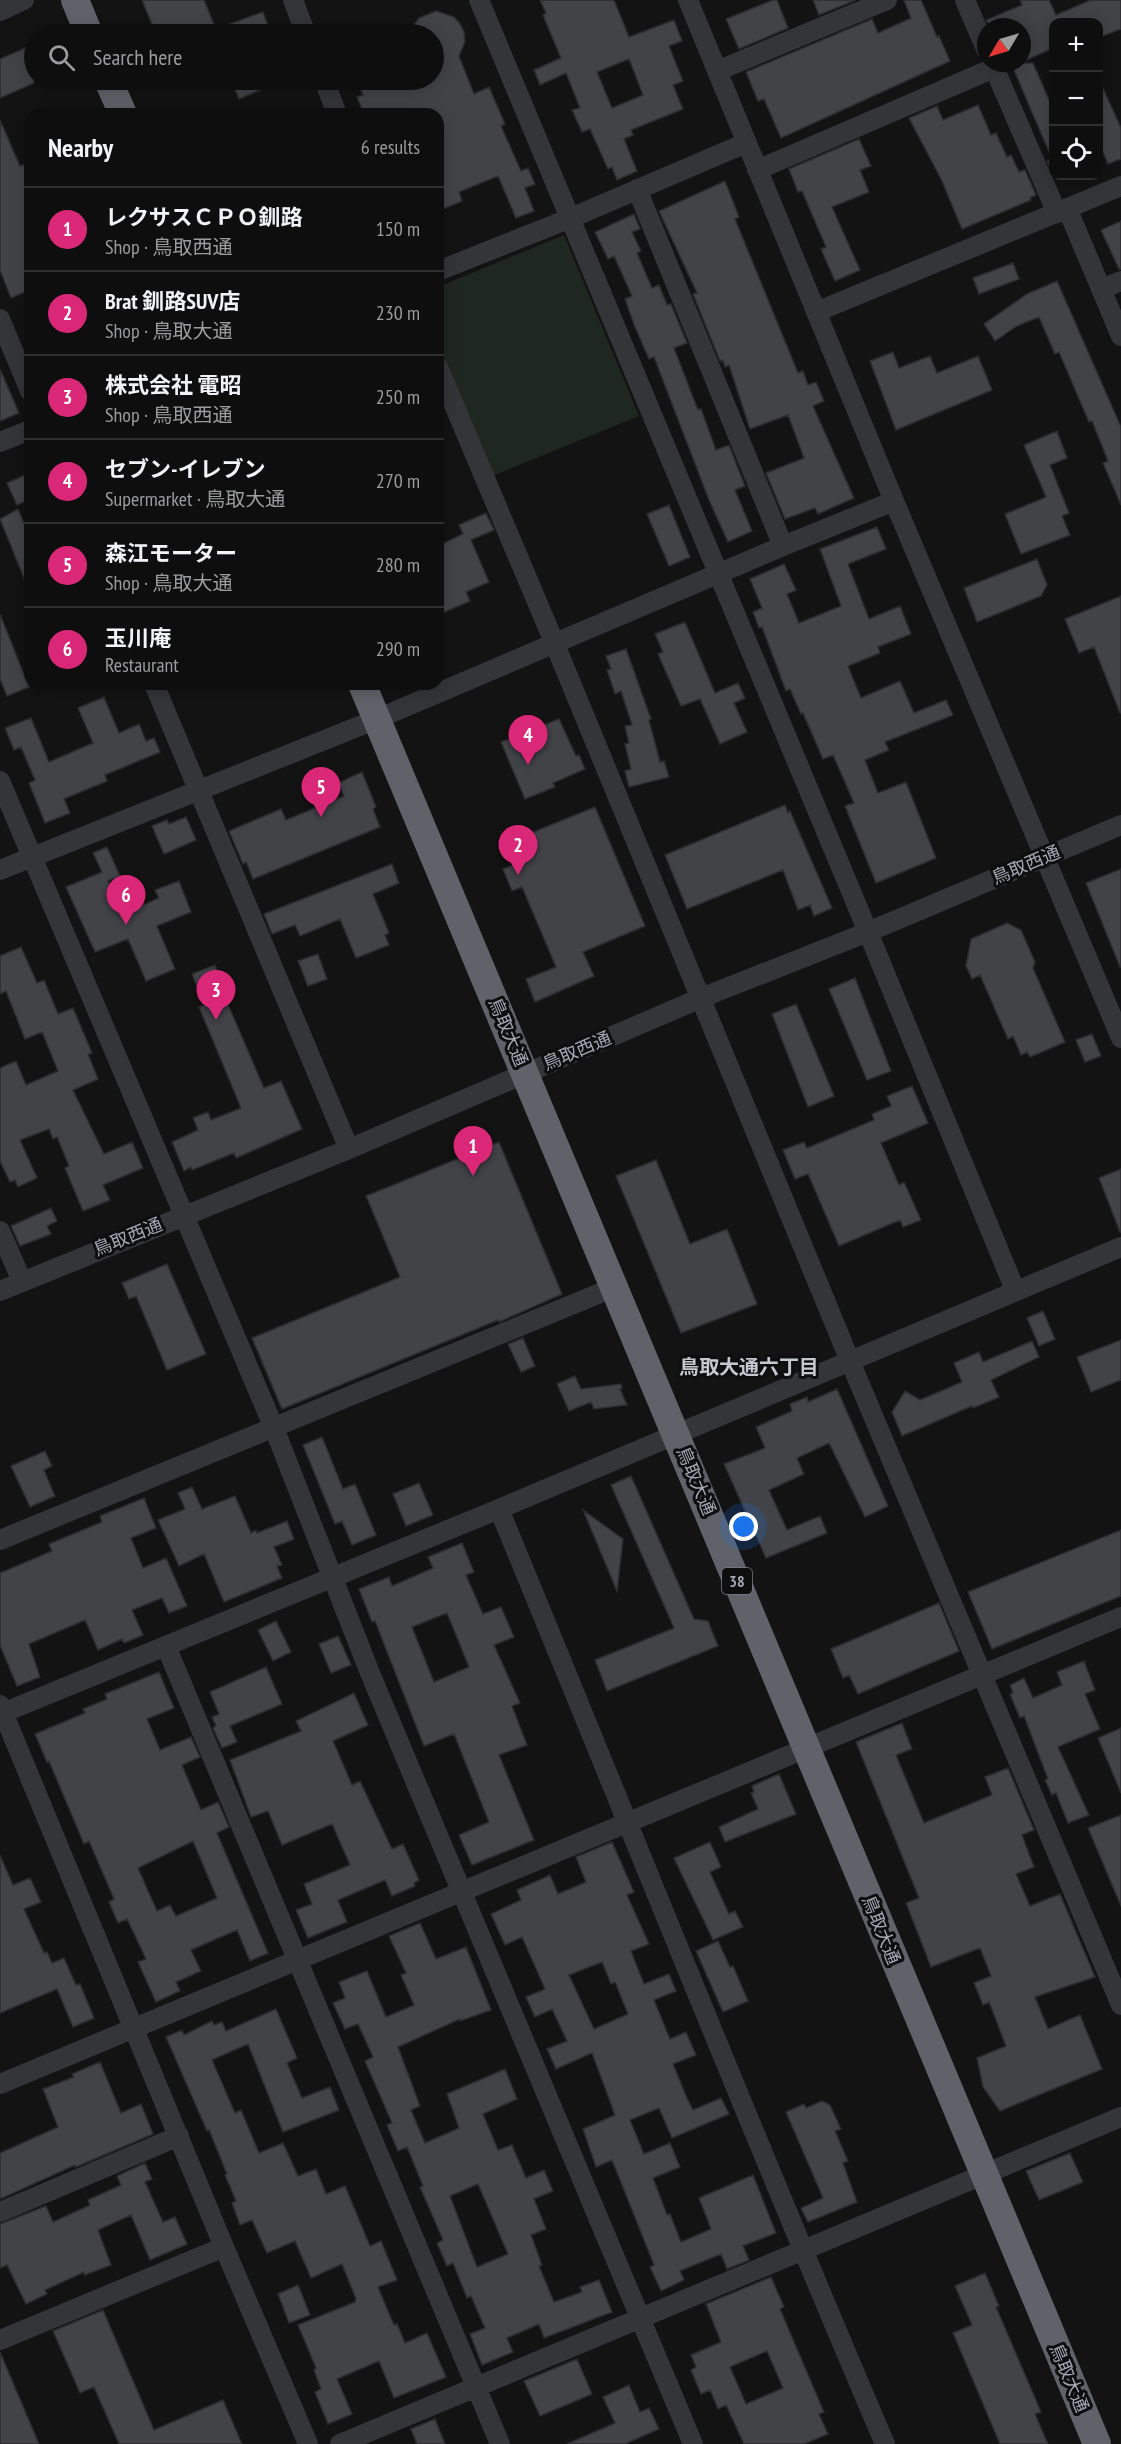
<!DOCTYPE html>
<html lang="en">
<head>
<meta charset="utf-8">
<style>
  :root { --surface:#0e0e0f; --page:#1c1c1d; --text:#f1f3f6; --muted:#9b9c9e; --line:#2e2e2f; --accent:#db2777 }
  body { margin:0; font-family:"PT Sans Narrow","Noto Sans JP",sans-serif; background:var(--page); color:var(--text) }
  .controls { position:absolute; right:18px; top:18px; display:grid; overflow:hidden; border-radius:12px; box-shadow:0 3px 15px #0003 }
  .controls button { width:54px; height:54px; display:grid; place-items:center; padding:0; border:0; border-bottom:2px solid var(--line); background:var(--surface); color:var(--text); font:30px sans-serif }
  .compass { position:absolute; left:977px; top:18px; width:54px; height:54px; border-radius:50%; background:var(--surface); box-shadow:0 3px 15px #0003; rotate:232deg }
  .you { position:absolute; left:744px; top:1527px; width:21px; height:21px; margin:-15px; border:4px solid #fff; border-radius:50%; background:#1a73e8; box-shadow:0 0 0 9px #1a73e833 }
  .badge { display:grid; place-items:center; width:39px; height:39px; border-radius:50%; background:var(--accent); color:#fff; font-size:20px; font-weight:700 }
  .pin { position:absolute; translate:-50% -50px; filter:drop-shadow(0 2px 3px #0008) }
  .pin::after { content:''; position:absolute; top:32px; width:21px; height:18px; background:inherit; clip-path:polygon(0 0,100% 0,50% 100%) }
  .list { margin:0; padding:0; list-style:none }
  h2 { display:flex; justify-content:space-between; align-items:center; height:78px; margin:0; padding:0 24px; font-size:26px }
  h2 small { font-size:20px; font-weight:400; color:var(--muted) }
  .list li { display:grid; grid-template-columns:39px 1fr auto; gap:18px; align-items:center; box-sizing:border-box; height:84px; padding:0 24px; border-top:2px solid var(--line) }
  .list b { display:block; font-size:22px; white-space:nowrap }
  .list p { margin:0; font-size:20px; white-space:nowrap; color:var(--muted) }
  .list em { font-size:20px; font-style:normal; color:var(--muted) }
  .icon { flex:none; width:33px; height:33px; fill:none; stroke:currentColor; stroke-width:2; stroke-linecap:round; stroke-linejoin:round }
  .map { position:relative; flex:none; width:1121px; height:2444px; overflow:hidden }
  .search { position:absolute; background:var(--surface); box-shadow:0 3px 15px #0003; left:24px; top:24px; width:420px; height:66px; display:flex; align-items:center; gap:15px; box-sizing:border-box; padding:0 21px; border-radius:33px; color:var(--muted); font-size:22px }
  .panel { position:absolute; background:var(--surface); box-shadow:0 3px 15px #0003; left:24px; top:108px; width:420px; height:582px; border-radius:18px }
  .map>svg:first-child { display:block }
  .green { fill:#1f2721 }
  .building { fill:#424347; stroke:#2d2d30; stroke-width:1.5; fill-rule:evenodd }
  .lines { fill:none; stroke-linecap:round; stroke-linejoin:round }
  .minor { stroke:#343539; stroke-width:20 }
  .highway { stroke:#60626a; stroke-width:28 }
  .labels { text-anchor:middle; stroke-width:6; stroke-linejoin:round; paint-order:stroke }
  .shield { fill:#0e0e0f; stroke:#787a82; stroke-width:1.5 }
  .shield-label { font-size:16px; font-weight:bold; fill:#a5a8b4 }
  .street-label { font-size:18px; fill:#a5a8b4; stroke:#0e0e0f }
  .neighbourhood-label { font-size:20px; font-weight:bold; fill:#c6c8d0; stroke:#0e0e0f }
</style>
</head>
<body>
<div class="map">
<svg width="1121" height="2444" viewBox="0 0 1121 2444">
  <rect width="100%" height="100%" fill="#131314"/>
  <path class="green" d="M564 235 639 416 492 476 438 345V287Z"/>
  <path class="building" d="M142 0H204L216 29 263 12 271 34H156Z
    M540 0H614L629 37 674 20 682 41 669 46 683 81 673 85 683 109 631 130 633 135 624 139 637 171 617 180 612 167 608 169 590 129 582 132 572 110 580 108 566 73 540 85 534 70 561 58 543 15 546 13ZM629 59 643 95 612 108 597 72Z
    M773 0H777L788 28 739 49 726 19Z
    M813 0H856L819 15Z
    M904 0H921L937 37 939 36 950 61 781 138 764 99 758 101 746 72 872 19 878 33 911 18Z
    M1020 0H1049L1056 15 1091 0H1121V29L1098 38V22H1053V48L1022 62V27H990L986 20 1022 5Z
    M436 11 454 17 460 24 464 32 465 42 459 56 474 94 489 87 505 124 501 126 521 171 528 168 535 184 525 188 534 211 516 218 498 176 459 192 462 201 438 211V114H364L357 97 363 95 357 80H434V34H407L419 18Z
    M34 44V83L0 98V59Z
    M1011 63H1033L1053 109V175L1047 161 1052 159Z
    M1098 77 1121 128V159L1108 164 1098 141Z
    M231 80H284L239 99Z
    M978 105 991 135 996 133 1007 157 1011 155 1019 172 1025 170 1036 195 1030 198 1031 200 962 229 942 181 909 118 937 106 943 120Z
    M0 120 20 166 30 162V290L11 298 0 270Z
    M859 139 871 166 860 170 869 192 832 207 860 270 835 281 821 249 826 247 802 191 798 192 789 169Z
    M725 181 739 217 735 219 798 373 803 371 808 385 816 382 824 401 813 406 854 498 818 514 815 508 785 519 766 473 804 458 788 415 750 429 729 365 725 367 723 360 720 361 693 294 697 293 659 211Z
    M634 214 640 229 632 232 641 251 637 253 652 288 659 285 667 305 671 304 687 343 674 348 698 410 701 409 716 450 729 445 745 486 735 490 752 531 728 542 709 500 654 357 649 359 635 327 625 299 632 296 614 256 608 259 595 232Z
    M1121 221V269H1119L1101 230Z
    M1013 263 1019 279 979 294 973 278Z
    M1057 281 1121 427V505L1103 463 1108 461 1092 421 1089 422 1059 352 1055 354 1039 317 1017 326 995 341 984 324 1027 294Z
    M893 352 899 368 930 356 937 373 978 356 992 390 896 430 870 361Z
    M0 369 19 413 0 421Z
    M1057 431 1067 458 1050 465 1069 513 1062 516 1070 535 1021 554 1005 514 1046 497 1024 445Z
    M30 473V499L17 505 7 483Z
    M669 505 690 557 669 566 647 514Z
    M18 509 30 537V593L0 519Z
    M486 513 494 530 471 540 489 582 466 592 470 601 438 615V546L463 534 459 525Z
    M877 527 886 549 848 564 869 619 900 606 911 634 878 647 880 653 848 666 861 698 900 681 914 713 946 700 953 715 885 742 889 750 865 760 878 793 906 782 936 858 876 883 845 806 854 803 833 755 823 759 803 713 801 714 790 689 786 691 762 627 759 628 753 612 762 608 750 579 784 564 796 590 787 594 799 623 841 606 820 549Z
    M1037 559 1047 585 1041 596 977 622 964 588Z
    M1121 596V713H1120L1094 647 1079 653 1065 619Z
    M0 614 29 687 7 696 0 679Z
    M685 622 715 693 738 683 745 698 734 703 747 732 720 744 700 699 681 706 658 654 663 652 655 634Z
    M626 649 651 719 649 720 660 762 664 761 669 777 629 787 625 771 631 769 625 744 629 743 625 726 632 725 621 691 615 694 607 670 611 669 606 656Z
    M104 697 119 733 139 724 146 741 154 738 160 752 105 775 107 781 64 799 70 813 45 823 29 783 35 780 21 747 14 750 5 728 31 718 49 762 93 743 78 708Z
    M559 719 576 756 579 755 585 769 553 783 555 787 525 799 501 742Z
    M362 772 376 807 373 809 380 827 253 879 246 862 243 864 229 831 281 809 286 820 344 796 338 783Z
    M785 805 788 813 790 811 832 908 814 916 810 905 798 910 783 870 687 909 665 855Z
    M595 807 645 926 583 952 594 976 535 1002 526 979 556 967 522 887 512 891 503 869 513 865 504 844Z
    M186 817 196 840 164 854 152 826 167 820 169 824Z
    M107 847 120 876 108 881 123 914 159 898 155 890 179 881 191 912 157 926 175 969 146 981 128 939 95 952 66 887 102 872 93 853Z
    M392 864 399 883 373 894 389 933 385 935 389 945 356 958 340 919 300 936 295 925 272 934 264 914Z
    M1121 869V967H1120L1086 883Z
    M1007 923 1021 930 1035 962 1033 968 1065 1042 1030 1057 1027 1052 1021 1055 1013 1036 1008 1039 980 975 972 979 966 966 971 939Z
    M21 947 37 983 44 980 58 1014 73 1008 92 1053 88 1054 98 1079 73 1090 104 1154 132 1142 143 1168 103 1185 110 1200 83 1211 65 1168 69 1166 57 1137 53 1139 49 1129 20 1140 37 1178 18 1187 15 1180 10 1182 0 1161V1068L16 1061 26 1085 58 1071 42 1032 25 1039 6 991 0 994V956Z
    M318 954 327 979 308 986 298 961Z
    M215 965 226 992 223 993 264 1088 281 1081 302 1129 236 1158 234 1153 192 1170 191 1167 184 1171 172 1142 198 1130 193 1118 208 1112 211 1120 241 1108 199 1007 204 1005 192 974Z
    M855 978 891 1071 867 1080 829 989Z
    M796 1004 834 1096 808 1107 772 1014Z
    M1092 1034 1101 1056 1085 1062 1076 1040Z
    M912 1086 928 1123 881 1143 899 1185 904 1182 921 1220 903 1227 900 1220 839 1246 808 1174 795 1179 783 1150 804 1142 807 1148 874 1120 872 1114 891 1106 887 1096Z
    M499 1142 562 1294 499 1322 498 1320 282 1409 252 1338 400 1277 366 1196Z
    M656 1160 690 1244 727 1229 757 1304 681 1333 616 1176Z
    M1121 1169V1232H1120L1099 1178Z
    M51 1208 57 1221 47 1226 51 1234 20 1246 11 1226Z
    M167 1264 206 1354 167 1370 136 1296 129 1299 122 1283Z
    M1043 1311 1055 1339 1039 1346 1027 1318Z
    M523 1338 535 1366 521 1372 508 1344Z
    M1121 1340V1380L1091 1392 1077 1357Z
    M1032 1341 1039 1357 991 1380 999 1397 973 1408 972 1406 902 1436 892 1412 905 1391 920 1400 962 1382 954 1363 979 1352 983 1362Z
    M575 1376 581 1389 621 1384 622 1388 620 1389 627 1405 594 1409 591 1402 569 1411 557 1384Z
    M837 1389 888 1506 865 1517 829 1443 797 1458 804 1474 769 1490 787 1530 820 1516 827 1533 766 1558 724 1464 765 1448 756 1427 792 1411 790 1404 807 1397 808 1402Z
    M322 1437 343 1489 355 1484 376 1535 352 1545 342 1521 335 1524 303 1445Z
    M45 1451 52 1466 44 1470 55 1496 30 1507 11 1466Z
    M631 1476 694 1619 708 1621 718 1646 607 1691 595 1660 674 1628 611 1485Z
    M419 1483 433 1515 406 1526 393 1494Z
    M192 1487 202 1509 235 1496 251 1533 256 1530 257 1533 287 1521 294 1539 274 1547 282 1565 277 1566 282 1578 224 1602 204 1554 179 1566 158 1520 185 1509 178 1493Z
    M144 1498 156 1528 131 1538 143 1568 166 1558 187 1606 169 1613 162 1598 132 1610 143 1635 124 1643 122 1639 98 1650 85 1620 29 1644 40 1677 17 1686 0 1645V1573L52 1551 49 1544 102 1522 100 1516Z
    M583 1510 623 1539 617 1591Z
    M1121 1530V1596L992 1649 968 1592Z
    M462 1543 474 1572 466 1575 483 1614 501 1607 514 1637 494 1645 520 1703 512 1706 527 1745 499 1755 534 1840 472 1865 459 1835 489 1822 454 1734 424 1746 375 1621 372 1622 359 1589 389 1577 392 1586 433 1568 428 1557ZM447 1613 469 1667 434 1682 412 1627Z
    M939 1603 959 1651 858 1694 849 1675 843 1678 831 1649Z
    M276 1621 291 1652 273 1661 258 1630Z
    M338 1636 351 1665 331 1673 319 1644Z
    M1084 1661 1095 1690 1085 1694 1100 1729 1058 1747 1089 1815 1068 1823 1056 1793 1052 1795 1045 1780 1048 1779 1024 1716 1020 1718 1010 1694 1013 1693 1010 1685 1024 1678 1033 1698 1062 1685 1057 1672Z
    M266 1667 282 1704 230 1726 237 1742 222 1748 213 1728 216 1726 212 1717 219 1714 210 1692Z
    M159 1672 174 1708 147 1719 160 1750 191 1737 200 1757 182 1765 201 1810 218 1802 229 1827 217 1833 268 1953 250 1961 237 1930 191 1950 201 1971 176 1982 180 1991 156 2002 138 1962 146 1959 127 1919 118 1923 109 1902 114 1899 89 1841 84 1844 49 1761 47 1762 35 1734 85 1713 83 1709 107 1699 105 1694ZM193 1841 217 1898 176 1916 170 1905 157 1911 138 1868Z
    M354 1693 368 1725 333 1741 352 1785 360 1781 392 1849 403 1844 419 1880 414 1883 415 1886 392 1896 385 1880 338 1900 347 1922 308 1938 296 1910 312 1904 304 1884 350 1865 332 1824 282 1845 268 1811 251 1817 230 1760 301 1731 296 1721Z
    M902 1723 912 1749 896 1755 924 1823 992 1795 985 1777 1008 1768 1034 1830 1022 1835 1034 1867 1016 1874 1030 1906 1060 1894 1095 1977 1035 1997 1048 2029 1080 2015 1102 2069 1000 2111 983 2087 977 2058 1006 2046 989 2002 983 2005 974 1983 991 1976 980 1948 931 1967 906 1903 919 1898 856 1742Z
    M1121 1728V1793L1098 1738Z
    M779 1774 796 1814 725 1842 719 1827 758 1809 751 1793 754 1792 752 1786Z
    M1121 1815V1906L1088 1828Z
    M612 1842 634 1892 627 1895 649 1944 631 1951 644 1984 669 1974 676 1991 654 2000 670 2039 686 2032 696 2055 673 2064 687 2098 693 2110 721 2098 729 2114 672 2138 659 2108 630 2120 644 2154 670 2143 680 2167 653 2178 667 2215 670 2214 681 2242 711 2229 699 2198 753 2175 776 2233 743 2246 749 2260 727 2269 721 2254 680 2271 684 2280 661 2291 650 2267 654 2265 612 2160 596 2167 583 2129 615 2115 592 2053 556 2069 547 2049 567 2041 552 2009 535 2017 526 1997 545 1989 522 1937 505 1945 491 1914 521 1900 517 1890 550 1875 558 1894 586 1882 576 1857ZM602 1962 611 1984 615 1982 628 2014 594 2029 569 1975Z
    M710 1842 721 1867 710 1872 729 1914 735 1911 743 1927 713 1940 674 1858Z
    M0 1855 13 1885 30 1878 41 1902 24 1909 44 1953 47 1952 52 1963 64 1958 76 1985 80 1984 94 2018 73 2027 57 1989 0 2013Z
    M420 1923 436 1959 466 1947 491 2010 460 2021V2019L398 2047 420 2106 411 2110 425 2143 459 2128 447 2094 505 2069 517 2099 483 2114 498 2150 512 2145 526 2178 544 2170 553 2191 534 2199 546 2229 531 2235 542 2265 539 2266 554 2302 582 2292 580 2287 599 2280 612 2312 544 2338 539 2324 507 2338 513 2352 482 2365 470 2334 485 2328 471 2296 467 2298 453 2263 447 2266 437 2243 443 2240 420 2187 423 2186 407 2147 398 2151 387 2125 392 2123 365 2061 373 2057 358 2024 345 2029 333 2003 345 1998 339 1982 367 1971 386 2017 414 2005 401 1975 406 1973 389 1936ZM478 2184 508 2254 477 2267 450 2196Z
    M718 1941 730 1967 733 1966 748 2001 723 2012 696 1951Z
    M276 2009 297 2058 287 2063 302 2098 330 2087 339 2110 283 2132 248 2044 212 2060 235 2113 241 2110 259 2153 283 2143 298 2176 316 2169 326 2194 345 2186 370 2246 381 2241 397 2280 378 2287 394 2325 397 2324 405 2343 427 2333 446 2377 394 2398 379 2361 337 2379 352 2414 328 2424 315 2392 321 2389 314 2370 316 2368 298 2325 355 2302 356 2299 342 2264 311 2278 295 2241 267 2253 252 2220 240 2225 232 2203 236 2201 225 2175 227 2174 209 2130 207 2131 166 2037 182 2030 184 2035 212 2021 214 2025 222 2022 226 2031Z
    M100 2062 121 2113 141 2104 153 2134 76 2167 75 2165 0 2199V2153L58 2127 43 2089 74 2077 72 2074Z
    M822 2101 830 2105 841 2129 835 2131 848 2161 843 2163 857 2202 808 2222 801 2208 823 2198 786 2112 804 2104 806 2108Z
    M1070 2153 1083 2182 1039 2200 1026 2171Z
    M145 2163 152 2179 145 2182 163 2222 175 2217 187 2244 150 2260 131 2215 98 2230 111 2265 85 2275 84 2272 45 2290 47 2294 26 2304 7 2265 0 2268V2224L46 2206 53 2222 90 2205 88 2200 121 2185 117 2176Z
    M985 2273 999 2306 996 2307 1041 2412 1035 2414 1048 2444H1000L953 2333 972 2325 955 2286Z
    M771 2277 784 2307 780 2309 824 2412 819 2414 828 2434 804 2444H744L726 2405 718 2409 710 2390 701 2394 691 2370 696 2367 691 2355 721 2342 706 2304ZM767 2351 783 2388 746 2404 730 2367Z
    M298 2285 310 2315 289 2323 278 2294Z
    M103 2310 154 2430 223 2400 242 2444H119L94 2387 80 2393 53 2331Z
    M0 2352 39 2444H0Z
    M577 2359 592 2394 540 2416 524 2381Z
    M629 2385 640 2412 649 2408 659 2429 625 2444H567L615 2423 603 2397Z
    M435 2419 445 2444H417L411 2429Z"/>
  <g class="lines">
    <path class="minor" d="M293 0 306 34
      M479 0 868 932 1015 1290
      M688 0 894 501 1121 1038
      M965 0 986 49
      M0 11 24 0
      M992 63 1057 213
      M717 71 887 0
      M324 80 337 114
      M757 170 994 68
      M637 189 783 546
      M1067 208 1121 336
      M438 271 571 218 746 143
      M1102 289 1121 281
      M816 312 1121 186
      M0 319 30 391
      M438 367 554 642 850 1361 1121 2005
      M0 442 30 430
      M154 684 349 1149
      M0 781 274 1428 370 1673 693 2444
      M0 870 377 719 783 546 894 501
      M0 1231 22 1281
      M0 1291 349 1149 701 998 868 932 1121 825
      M499 1509C628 1821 752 2134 885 2444
      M0 1540 615 1287
      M166 1646 500 2444
      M0 1705 224 2247 308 2444
      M0 1714 499 1509 1121 1247
      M0 2084 1121 1617
      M0 2212 179 2136
      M0 2340 224 2247
      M340 2444 1121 2117"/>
    <path class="highway" d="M75 0 89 34
      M108 80 123 114
      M362 684 1097 2444"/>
  </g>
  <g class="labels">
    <rect class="shield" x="722" y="1568" width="30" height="26" rx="4.5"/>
    <g class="shield-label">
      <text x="737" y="1587">38</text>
    </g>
    <g class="street-label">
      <text transform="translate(1026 865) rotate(-23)" y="6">鳥取西通</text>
      <text transform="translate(508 1032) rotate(67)" y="6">鳥取大通</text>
      <text transform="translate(577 1051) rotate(-23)" y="6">鳥取西通</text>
      <text transform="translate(128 1237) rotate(-22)" y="6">鳥取西通</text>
      <text transform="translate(696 1481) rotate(67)" y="6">鳥取大通</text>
      <text transform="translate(881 1930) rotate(68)" y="6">鳥取大通</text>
      <text transform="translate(1069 2378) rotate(67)" y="6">鳥取大通</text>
    </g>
    <g class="neighbourhood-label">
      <text x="749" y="1374">鳥取大通六丁目</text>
    </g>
  </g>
</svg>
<div class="controls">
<button>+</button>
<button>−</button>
<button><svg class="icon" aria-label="locate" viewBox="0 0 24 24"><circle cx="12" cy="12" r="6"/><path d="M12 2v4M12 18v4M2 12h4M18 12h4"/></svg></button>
</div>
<svg class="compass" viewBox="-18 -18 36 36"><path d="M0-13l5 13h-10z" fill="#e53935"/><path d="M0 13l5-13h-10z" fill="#9b9c9e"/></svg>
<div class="you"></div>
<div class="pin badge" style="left:473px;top:1176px">1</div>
<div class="pin badge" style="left:518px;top:875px">2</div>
<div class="pin badge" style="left:216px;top:1020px">3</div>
<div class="pin badge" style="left:528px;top:765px">4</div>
<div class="pin badge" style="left:321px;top:817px">5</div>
<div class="pin badge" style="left:126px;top:925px">6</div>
<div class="search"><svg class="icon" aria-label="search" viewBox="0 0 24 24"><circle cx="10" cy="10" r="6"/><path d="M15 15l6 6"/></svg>Search here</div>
<section class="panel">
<h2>Nearby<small>6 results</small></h2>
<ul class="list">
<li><span class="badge">1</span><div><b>レクサスＣＰＯ釧路</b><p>Shop · 鳥取西通</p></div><em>150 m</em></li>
<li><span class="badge">2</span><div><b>Brat 釧路SUV店</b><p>Shop · 鳥取大通</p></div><em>230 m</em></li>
<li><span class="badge">3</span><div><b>株式会社 電昭</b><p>Shop · 鳥取西通</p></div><em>250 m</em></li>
<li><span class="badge">4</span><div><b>セブン-イレブン</b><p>Supermarket · 鳥取大通</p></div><em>270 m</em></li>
<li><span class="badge">5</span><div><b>森江モーター</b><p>Shop · 鳥取大通</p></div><em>280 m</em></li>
<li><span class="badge">6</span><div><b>玉川庵</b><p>Restaurant</p></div><em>290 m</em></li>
</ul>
</section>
</div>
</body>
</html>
